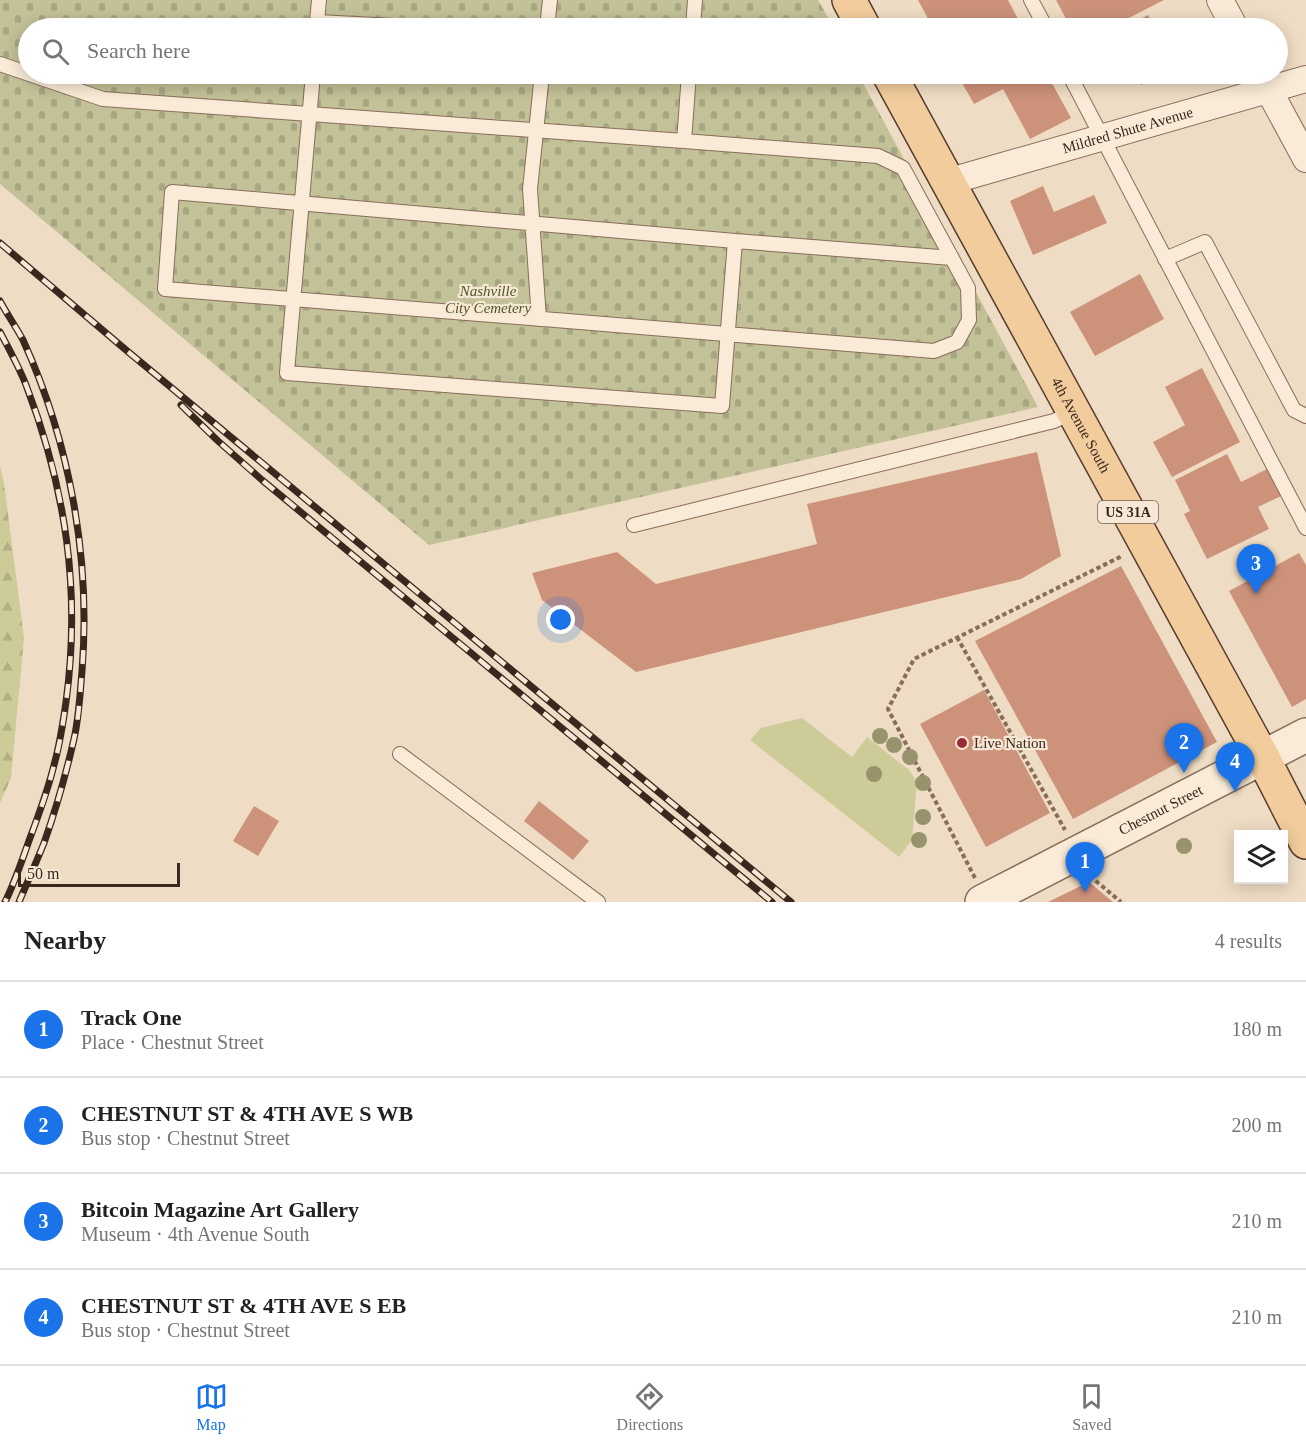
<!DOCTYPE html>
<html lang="en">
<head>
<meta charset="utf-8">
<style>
  :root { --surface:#fff; --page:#f6f6f6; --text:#222; --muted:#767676; --line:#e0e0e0; --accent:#1a73e8 }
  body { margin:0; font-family:"Times New Roman",serif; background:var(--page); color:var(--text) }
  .controls { position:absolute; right:18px; bottom:18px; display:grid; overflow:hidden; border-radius:0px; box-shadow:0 3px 15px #0003 }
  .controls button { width:54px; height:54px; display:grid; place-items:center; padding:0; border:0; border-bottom:2px solid var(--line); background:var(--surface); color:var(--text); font:30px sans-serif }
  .scale { position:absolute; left:18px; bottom:15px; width:162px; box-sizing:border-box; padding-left:6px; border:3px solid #39281e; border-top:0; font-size:16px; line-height:21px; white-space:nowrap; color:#39281e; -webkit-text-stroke:4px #f6e8d4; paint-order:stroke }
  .you { position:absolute; left:561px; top:620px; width:21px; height:21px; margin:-15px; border:4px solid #fff; border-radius:50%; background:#1a73e8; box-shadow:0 0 0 9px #1a73e833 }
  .badge { display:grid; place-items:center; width:39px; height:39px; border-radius:50%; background:var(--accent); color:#fff; font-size:20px; font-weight:700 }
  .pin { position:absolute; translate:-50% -50px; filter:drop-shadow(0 2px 3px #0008) }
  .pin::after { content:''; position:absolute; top:32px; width:21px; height:18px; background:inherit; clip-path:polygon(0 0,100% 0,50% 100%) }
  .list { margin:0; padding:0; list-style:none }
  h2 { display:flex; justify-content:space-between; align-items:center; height:78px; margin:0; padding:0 24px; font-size:26px }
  h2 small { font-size:20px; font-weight:400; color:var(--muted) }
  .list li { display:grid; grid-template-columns:39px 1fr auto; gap:18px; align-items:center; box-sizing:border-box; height:96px; padding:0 24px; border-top:2px solid var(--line) }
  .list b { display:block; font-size:22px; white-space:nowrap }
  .list p { margin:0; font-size:20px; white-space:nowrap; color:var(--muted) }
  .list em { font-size:20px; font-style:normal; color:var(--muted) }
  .icon { flex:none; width:33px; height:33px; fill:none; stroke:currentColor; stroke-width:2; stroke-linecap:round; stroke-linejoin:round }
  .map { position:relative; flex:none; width:1306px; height:902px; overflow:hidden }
  .search { position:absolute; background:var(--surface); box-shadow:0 3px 15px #0003; left:18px; right:18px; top:18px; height:66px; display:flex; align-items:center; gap:15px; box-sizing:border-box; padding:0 21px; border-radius:33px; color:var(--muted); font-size:22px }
  .sheet { height:462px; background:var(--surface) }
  nav { display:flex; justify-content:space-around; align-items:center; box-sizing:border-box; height:84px; border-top:2px solid var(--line); background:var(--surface); font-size:16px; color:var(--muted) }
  nav a { display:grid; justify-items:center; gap:3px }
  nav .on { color:var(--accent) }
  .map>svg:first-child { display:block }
  .grass { fill:#cdcc98 }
  .forest { fill:url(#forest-firs) }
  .cemetery { fill:url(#cemetery-stones) }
  .building { fill:#cd927a }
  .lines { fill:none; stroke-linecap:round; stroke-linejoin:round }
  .service-casing { stroke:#896d5a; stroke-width:16 }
  .minor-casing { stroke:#896d5a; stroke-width:28 }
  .tertiary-casing { stroke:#896d5a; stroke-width:36 }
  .primary-casing { stroke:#573c2e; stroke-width:36 }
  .path { stroke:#896d5a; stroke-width:4; stroke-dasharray:4.5 3; stroke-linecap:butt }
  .service { stroke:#f9ebd7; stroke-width:14 }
  .minor { stroke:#f9ebd7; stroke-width:26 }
  .tertiary { stroke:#f9ebd7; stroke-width:33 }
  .primary { stroke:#f2cc9c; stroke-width:33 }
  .rail-casing { stroke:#39281e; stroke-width:7 }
  .rail { stroke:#f6e8d4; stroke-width:4.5; stroke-dasharray:14; stroke-linecap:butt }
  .tree { fill:#98926d }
  .poi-dot { fill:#992a39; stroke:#f6e8d4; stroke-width:2 }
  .labels { text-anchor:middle; stroke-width:4.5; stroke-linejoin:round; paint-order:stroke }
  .shield { fill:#f6e8d4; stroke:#726255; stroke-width:1.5 }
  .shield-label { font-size:14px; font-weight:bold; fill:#39281e }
  .street-label { font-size:15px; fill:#39281e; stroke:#f6e8d4 }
  .park-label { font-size:15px; font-style:italic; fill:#505625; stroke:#f6e8d4 }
  .poi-label { font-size:15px; fill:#39281e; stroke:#f6e8d4; text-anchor:start }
</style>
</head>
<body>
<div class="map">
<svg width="1306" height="902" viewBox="0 0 1306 902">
  <defs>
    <pattern id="forest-firs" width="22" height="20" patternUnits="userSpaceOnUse" patternTransform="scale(1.5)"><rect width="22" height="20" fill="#cdcc98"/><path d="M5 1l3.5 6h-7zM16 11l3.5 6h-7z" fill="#b1af83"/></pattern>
    <pattern id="cemetery-stones" width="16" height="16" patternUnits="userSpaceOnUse" patternTransform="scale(1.5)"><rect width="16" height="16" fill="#c2c197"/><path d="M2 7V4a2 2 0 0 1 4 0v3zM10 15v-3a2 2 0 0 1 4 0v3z" fill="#a7a682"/></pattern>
  </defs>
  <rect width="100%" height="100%" fill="#efdcc4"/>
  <path class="grass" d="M802 718 852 757 867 737 909 770 917 782 912 840 899 857 750 740 761 728Z"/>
  <path class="forest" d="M0 466 4 483 24 638 11 778 0 803Z"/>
  <path class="cemetery" d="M0 0H818L834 28H28V74H858L1038 407 429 545 0 184Z"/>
  <path class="building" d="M918 0H1008L1023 28H933Z
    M1056 0H1164L1109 28H1071Z
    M1148 15 1155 28H1122Z
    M957 74H1047L1071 118 1030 139 1003 89 974 104Z
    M1135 74H1164L1141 85Z
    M1043 186 1054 212 1094 195 1107 223 1033 255 1010 201Z
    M1140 274 1164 319 1095 356 1070 312Z
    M1202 368 1240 442 1172 477 1153 442 1185 425 1165 387Z
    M1037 452 1061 556 1021 579 636 672 542 600 532 573 617 552 656 584 817 544 807 504Z
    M1227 454 1241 482 1267 469 1281 496 1258 507 1269 529 1207 559 1184 514 1190 511 1175 480Z
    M1299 553 1306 565V699L1292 707 1229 591Z
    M1121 566 1217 742 1073 819 975 641Z
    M984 690 1050 813 986 847 920 724Z
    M539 801 589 841 573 860 524 821Z
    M254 806 279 821 258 856 233 841Z
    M1089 882 1113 902H1048Z"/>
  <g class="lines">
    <defs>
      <path id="service" d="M1031 0 1046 28
        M317 22 319 0
        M317 28V22L433 28
        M547 28 550 0
        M693 28 695 0
        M0 64 103 99 684 141 689 74
        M313 74C304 173 295 273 287 373L722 406 735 241C547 225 359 209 172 192L165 289C421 309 678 330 934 351L957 342 969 320 968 288 903 168 878 156 684 141
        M1069 74 1306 528
        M735 241 952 258
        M1165 259 1205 242 1294 410 1306 416
        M539 319 530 189 542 74
        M634 525 1054 421 1073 412
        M400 754 598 902"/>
      <g id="minor">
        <path d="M1220 0 1235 28"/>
        <path d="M1260 74 1306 159"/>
        <path id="s1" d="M947 182 1306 79"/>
      </g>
      <g id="tertiary">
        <path id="s2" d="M982 902 1306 735"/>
      </g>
      <g id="primary">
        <path d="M849 0 864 28"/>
        <path id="s3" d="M889 74 1263 758 1306 842"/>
      </g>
    </defs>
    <use href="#service" class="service-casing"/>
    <use href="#minor" class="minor-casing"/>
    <use href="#tertiary" class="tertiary-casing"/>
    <use href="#primary" class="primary-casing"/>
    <path class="path" d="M957 637 1065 830
      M1090 876 1121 902
      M975 878 888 709 914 659 1122 556"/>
    <use href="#service" class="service"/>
    <use href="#minor" class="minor"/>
    <use href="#tertiary" class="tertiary"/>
    <use href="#primary" class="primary"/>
    <defs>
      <path id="rail" d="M0 243 126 350 791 902
        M0 301C7 314 16 327 23 340 70 443 91 559 82 671 80 694 79 717 74 739 66 774 56 809 44 843 36 863 27 883 19 902
        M0 332C9 349 19 367 26 385 66 489 81 591 66 702 63 723 60 744 54 765 48 790 39 814 30 838 22 860 15 882 5 902
        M181 405 218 441 262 480 772 902"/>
    </defs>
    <use href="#rail" class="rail-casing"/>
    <use href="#rail" class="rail"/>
  </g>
  <g class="tree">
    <circle cx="880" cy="736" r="8"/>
    <circle cx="894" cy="745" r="8"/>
    <circle cx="910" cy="757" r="8"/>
    <circle cx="874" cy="774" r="8"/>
    <circle cx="923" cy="783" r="8"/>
    <circle cx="923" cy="817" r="8"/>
    <circle cx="919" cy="840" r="8"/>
    <circle cx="1184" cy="846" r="8"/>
  </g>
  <circle class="poi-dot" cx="962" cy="743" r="6"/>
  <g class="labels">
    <rect class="shield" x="1098" y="501" width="60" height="22" rx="4.5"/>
    <g class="shield-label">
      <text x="1128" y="517">US 31A</text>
    </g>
    <g class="street-label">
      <text dy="5" stroke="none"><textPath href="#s1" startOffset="188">Mildred Shute Avenue</textPath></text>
      <text dy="5" stroke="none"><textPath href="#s3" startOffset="400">4th Avenue South</textPath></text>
      <text dy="5" stroke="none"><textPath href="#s2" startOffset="201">Chestnut Street</textPath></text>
    </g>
    <g class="park-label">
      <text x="488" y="296">Nashville<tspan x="488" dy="17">City Cemetery</tspan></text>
    </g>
    <g class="poi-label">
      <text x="974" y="748">Live Nation</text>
    </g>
  </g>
</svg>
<div class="controls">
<button><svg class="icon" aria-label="layers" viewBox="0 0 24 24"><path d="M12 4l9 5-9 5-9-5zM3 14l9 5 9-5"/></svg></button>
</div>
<div class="scale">50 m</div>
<div class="you"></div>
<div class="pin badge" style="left:1085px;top:892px">1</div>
<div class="pin badge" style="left:1184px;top:773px">2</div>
<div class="pin badge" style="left:1256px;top:594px">3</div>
<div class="pin badge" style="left:1235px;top:792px">4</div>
<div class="search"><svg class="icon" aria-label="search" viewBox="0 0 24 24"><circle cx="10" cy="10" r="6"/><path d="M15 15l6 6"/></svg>Search here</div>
</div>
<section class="sheet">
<h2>Nearby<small>4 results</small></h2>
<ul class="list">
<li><span class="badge">1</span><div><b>Track One</b><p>Place · Chestnut Street</p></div><em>180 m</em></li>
<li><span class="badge">2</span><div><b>CHESTNUT ST &amp; 4TH AVE S WB</b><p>Bus stop · Chestnut Street</p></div><em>200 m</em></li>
<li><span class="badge">3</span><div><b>Bitcoin Magazine Art Gallery</b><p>Museum · 4th Avenue South</p></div><em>210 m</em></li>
<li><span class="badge">4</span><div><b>CHESTNUT ST &amp; 4TH AVE S EB</b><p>Bus stop · Chestnut Street</p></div><em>210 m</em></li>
</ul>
</section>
<nav>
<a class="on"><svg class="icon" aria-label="map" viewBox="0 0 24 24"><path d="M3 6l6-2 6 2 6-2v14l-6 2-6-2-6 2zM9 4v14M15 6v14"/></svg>Map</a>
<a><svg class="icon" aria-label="directions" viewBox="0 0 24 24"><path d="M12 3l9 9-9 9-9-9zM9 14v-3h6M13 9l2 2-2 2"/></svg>Directions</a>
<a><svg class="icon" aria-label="saved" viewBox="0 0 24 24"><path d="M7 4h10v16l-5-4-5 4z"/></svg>Saved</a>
</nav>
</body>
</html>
